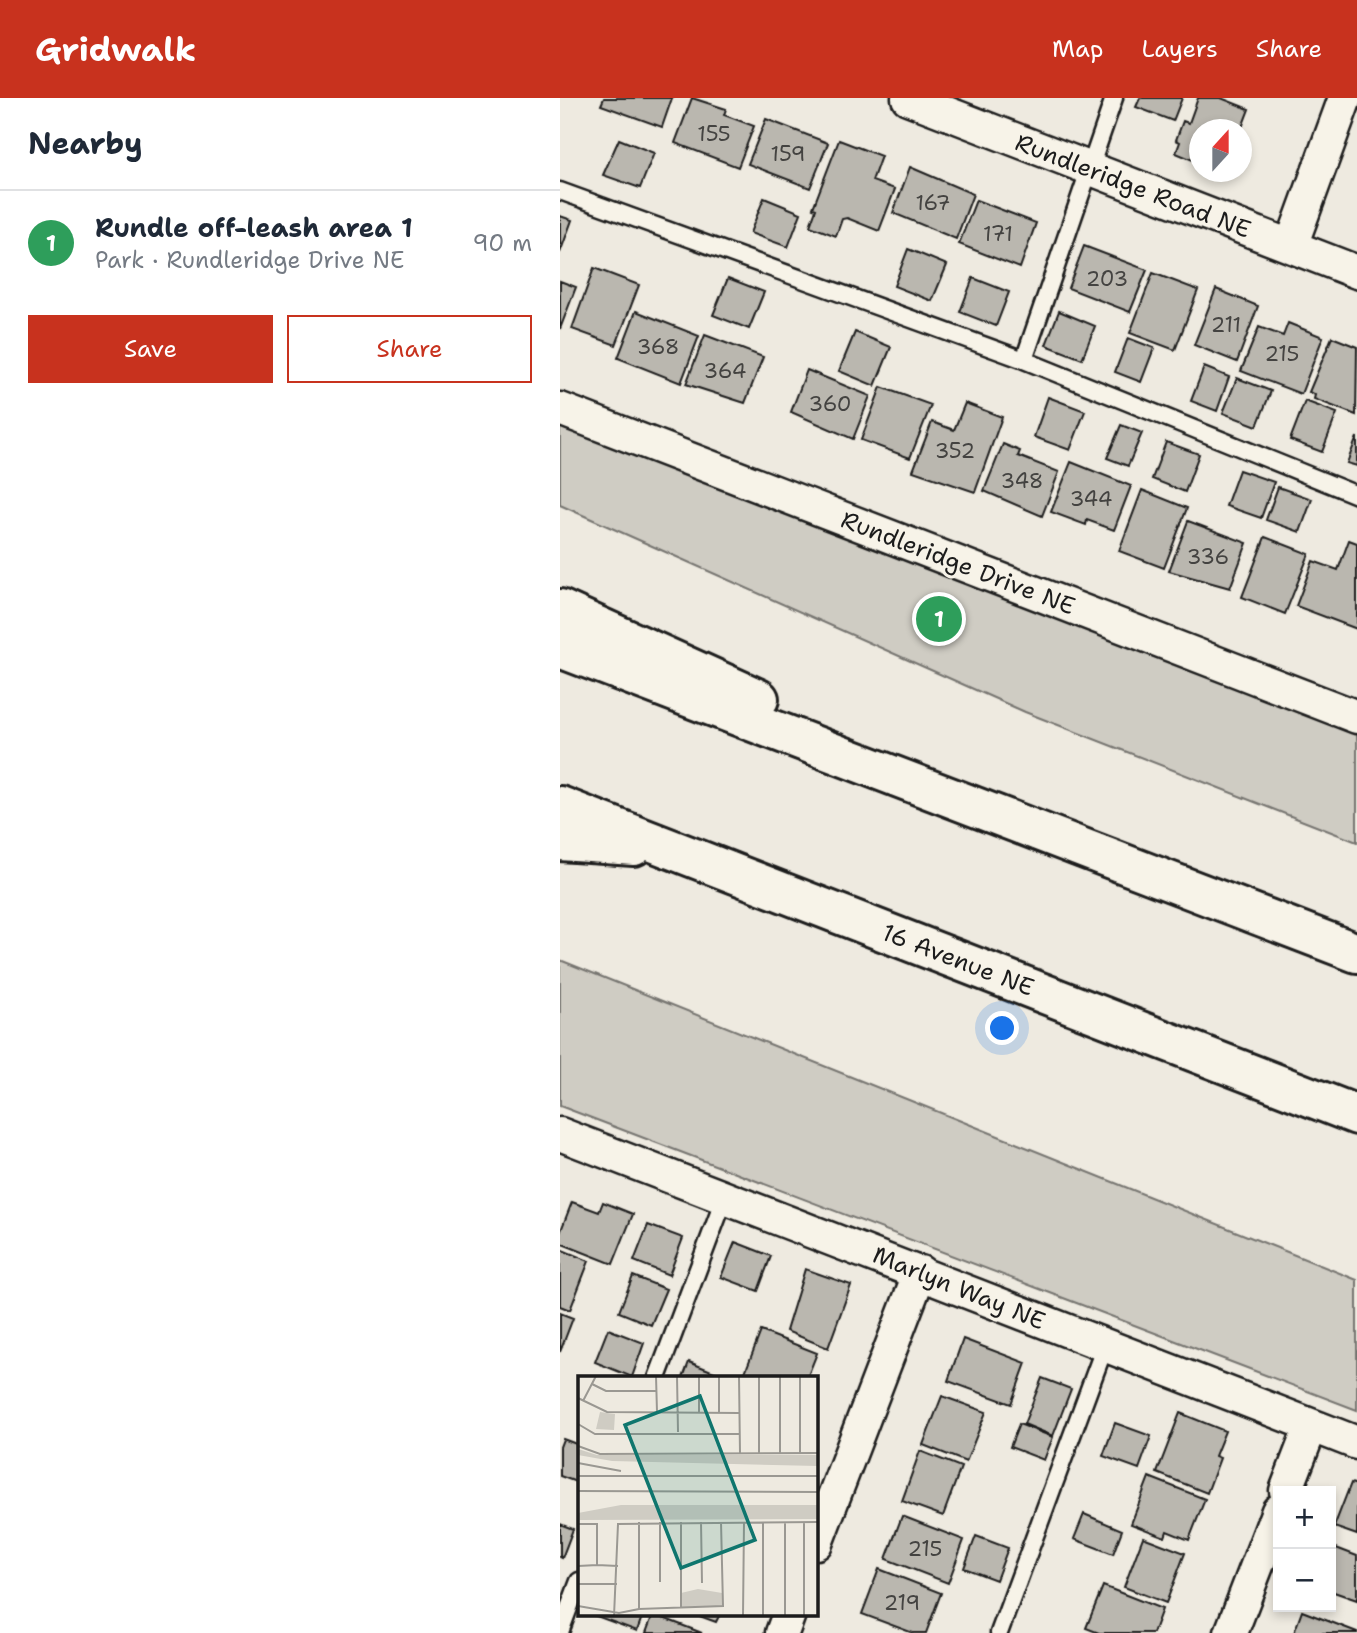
<!DOCTYPE html>
<html lang="en">
<head>
<meta charset="utf-8">
<style>
  :root { --surface:#fff; --page:#f6f6f7; --text:#1f2937; --muted:#747a83; --line:#e0e1e3; --accent:#c8321e }
  body { margin:0; font-family:"Shantell Sans",sans-serif; background:var(--page); color:var(--text) }
  .controls { position:absolute; right:21px; bottom:21px; display:grid; overflow:hidden; border-radius:0px; box-shadow:0 4px 10px #0003 }
  .controls button { width:63px; height:63px; display:grid; place-items:center; padding:0; border:0; border-bottom:2px solid var(--line); background:var(--surface); color:var(--text); font:35px sans-serif }
  .compass { position:absolute; left:629px; top:21px; width:63px; height:63px; border-radius:50%; background:var(--surface); box-shadow:0 4px 10px #0003; rotate:21deg }
  .you { position:absolute; left:443px; top:931px; width:24px; height:24px; margin:-18px; border:5px solid #fff; border-radius:50%; background:#1a73e8; box-shadow:0 0 0 10px #1a73e833 }
  .badge { display:grid; place-items:center; width:46px; height:46px; border-radius:50%; background:var(--accent); color:#fff; font-size:23px; font-weight:700 }
  .pin { position:absolute; translate:-50% -50%; border:4px solid #fff; box-shadow:0 2px 7px #0006 }
  .list { margin:0; padding:0; list-style:none }
  h2 { display:flex; justify-content:space-between; align-items:center; height:91px; margin:0; padding:0 28px; font-size:30px }
  h2 small { font-size:23px; font-weight:400; color:var(--muted) }
  .list li { display:grid; grid-template-columns:46px 1fr auto; gap:21px; align-items:center; box-sizing:border-box; height:105px; padding:0 28px; border-top:2px solid var(--line) }
  .list b { display:block; font-size:26px; white-space:nowrap }
  .list p { margin:0; font-size:23px; white-space:nowrap; color:var(--muted) }
  .list em { font-size:23px; font-style:normal; color:var(--muted) }
  .actions { display:flex; gap:14px; padding:21px 28px }
  .actions a { flex:1; padding:16px 0; border:2px solid var(--accent); border-radius:0px; text-align:center; font-size:24px; color:var(--accent) }
  .actions .main { background:var(--accent); color:#fff }
  .map { position:relative; flex:none; width:797px; height:1535px; overflow:hidden }
  header { display:flex; align-items:center; gap:42px; box-sizing:border-box; height:98px; padding:0 35px; background:var(--accent); color:#fff }
  header strong { font-size:33px }
  nav { display:flex; gap:38px; margin-inline-start:auto; font-size:24px }
  main { display:flex }
  aside { flex:1; background:var(--surface) }
  .map>svg:first-child { display:block }
  .green { fill:#cfccc3; stroke:#767470; stroke-width:2 }
  .building { fill:#bab7af; stroke:#1c1c1c; stroke-width:2 }
  .lines { fill:none; stroke-linecap:round; stroke-linejoin:round }
  .lane-casing { stroke:#1c1c1c; stroke-width:21 }
  .street-casing { stroke:#1c1c1c; stroke-width:37 }
  .highway-casing { stroke:#1c1c1c; stroke-width:44 }
  .lane { stroke:#f7f3e8; stroke-width:16 }
  .street { stroke:#f7f3e8; stroke-width:32 }
  .highway { stroke:#f7f3e8; stroke-width:38 }
  .labels { text-anchor:middle; stroke-width:6; stroke-linejoin:round; paint-order:stroke }
  .number-label { font-size:21px; fill:#444341 }
  .street-label { font-size:24px; fill:#1c1c1c; stroke:#f7f3e8 }
  .inset-road { fill:none; stroke:#9a9892; stroke-width:2 }
  .view { fill:#0f766e; fill-opacity:0.15; stroke:#0f766e; stroke-width:3.5 }
  .inset-edge { fill:none; stroke:#1c1c1c; stroke-width:3.5 }
</style>
</head>
<body>
<header>
<strong>Gridwalk</strong>
<nav><a>Map</a><a>Layers</a><a>Share</a></nav>
</header>
<main>
<aside>
<h2>Nearby<small></small></h2>
<ul class="list">
<li><span class="badge" style="background:#2e9e5b">1</span><div><b>Rundle off-leash area 1</b><p>Park · Rundleridge Drive NE</p></div><em>90 m</em></li>
</ul>
<div class="actions"><a class="main">Save</a><a>Share</a></div>
</aside>
<div class="map">
<svg width="797" height="1535" viewBox="0 0 797 1535">
  <rect width="100%" height="100%" fill="#eeeae0"/>
  <filter id="ink" filterUnits="userSpaceOnUse"><feTurbulence type="fractalNoise" baseFrequency=".0143" numOctaves="2"/><feDisplacementMap in="SourceGraphic" scale="14" xChannelSelector="R" yChannelSelector="G"/><feConvolveMatrix kernelMatrix="1 2 1 2 8 2 1 2 1" color-interpolation-filters="sRGB"/></filter>
  <g filter="url(#ink)">
    <path class="green" d="M0 328 797 633V744L465 614 0 407Z
      M0 862 797 1182V1312L0 1008Z"/>
    <path class="building" d="M44 0H112L102 29 41 7Z
      M132 0 166 11 164 17 194 28 178 69 115 45Z
      M580 0H622L613 23 576 9Z
      M638 0H661L689 11 681 32H640V65L616 55 620 44 616 42 623 23 629 25Z
      M206 21 268 45 250 90 188 66Z
      M59 41 94 55 80 90 43 77Z
      M279 42 321 58 312 83 335 91 319 133 287 120 282 121 276 138 250 128 256 111 253 110Z
      M350 69 413 96 396 141 333 115Z
      M204 100 241 115 228 149 190 135Z
      M416 102 476 125 460 170 399 146Z
      M0 118 12 122 0 155Z
      M524 148 587 172 570 214 508 190Z
      M348 151 387 167 372 203 334 188Z
      M34 170 79 187 56 247 12 231Z
      M593 175 638 192 615 252 570 235Z
      M168 180 204 194 189 231 153 217Z
      M413 180 449 194 436 228 400 214Z
      M0 183 16 189 0 231Z
      M656 191 698 208 677 264 634 247Z
      M76 213 139 238 121 285 58 260Z
      M499 213 535 228 522 261 486 247Z
      M728 225 763 239 741 296 681 273 699 229 723 238Z
      M295 234 331 249 315 288 279 273Z
      M145 237 203 259 185 305 126 286Z
      M772 239 797 249 796 317 754 301 755 297 749 294Z
      M568 240 594 250 581 284 555 274Z
      M644 269 669 279 657 313 631 303Z
      M247 272 310 298 293 341 231 314Z
      M677 280 711 293 697 328 663 315Z
      M321 289 371 307 350 360 301 342Z
      M488 299 525 313 510 352 474 339Z
      M745 303 777 315 762 354 730 342Z
      M405 305 442 319 415 394 353 373 372 324 394 332Z
      M561 327 582 335 568 368 547 360Z
      M797 339V368L787 365Z
      M606 344 639 356 625 394 592 381Z
      M443 346 460 353 458 358 499 374 482 418 424 393Z
      M511 364 571 388 554 432 527 422 526 427 491 414Z
      M679 372 714 384 701 420 666 408Z
      M718 389 752 401 740 434 706 422Z
      M582 392 627 410 604 470 559 453Z
      M628 423 687 445 670 490 609 473Z
      M705 439 749 456 725 516 682 499Z
      M789 442 797 445V531L736 508 753 463 778 472Z
      M12 1104 39 1114 43 1104 73 1116 53 1166 0 1145V1135Z
      M88 1127 123 1140 109 1177 74 1163Z
      M175 1144 211 1158 198 1193 161 1179Z
      M0 1151 29 1163 10 1212 0 1208Z
      M245 1171 291 1187 268 1250 226 1233Z
      M73 1178 106 1191 91 1227 59 1214Z
      M0 1215 13 1220 0 1254Z
      M48 1231 84 1245 72 1279 35 1264Z
      M201 1233 257 1255 247 1280 184 1277Z
      M403 1241 466 1265 451 1306 388 1283Z
      M129 1264 164 1278V1280H123Z
      M482 1280 511 1291 493 1338 464 1326Z
      M382 1298 426 1314 406 1364 363 1347Z
      M620 1315 665 1333 655 1358 660 1360 647 1395 597 1375Z
      M555 1325 591 1338 579 1371 543 1358Z
      M459 1326 493 1339 484 1362 450 1349Z
      M3 1341 19 1347V1385L0 1378V1349Z
      M360 1353 401 1369 383 1418 342 1403Z
      M589 1379 645 1401 629 1442 607 1433 605 1439 571 1426Z
      M791 1385 797 1387V1437L774 1429Z
      M524 1416 562 1432 553 1456 514 1441Z
      M342 1418 404 1442 388 1485 326 1461Z
      M0 1426 13 1431 2 1460 0 1459Z
      M416 1438 448 1450 436 1482 404 1470Z
      M583 1439 625 1455 606 1505 564 1489Z
      M771 1448 797 1458V1502L771 1493Z
      M319 1471 381 1495 366 1535H353L302 1516Z
      M543 1488 602 1511 593 1535H539L526 1530Z
      M742 1513 797 1534V1535H734Z
      M31 1516H83L77 1533Z
      M93 1516 142 1535H86Z
      M134 1516H160L156 1524Z"/>
    <g class="lines">
      <defs>
        <path id="lane" d="M0 93 464 262 797 397
          M464 262 554 0
          M97 1280 165 1099
          M0 1534 19 1483
          M439 1535 545 1248"/>
        <path id="street" d="M348 0 797 174
          M731 148 785 0
          M0 311 797 619
          M0 1036 797 1345
          M726 1393 751 1328
          M256 1445 360 1174
          M222 1535 229 1516
          M671 1535 718 1413"/>
        <path id="highway" d="M0 511 199 601
          M0 550 797 855
          M0 708 797 1017
          M0 743 74 748"/>
      </defs>
      <use href="#lane" class="lane-casing"/>
      <use href="#street" class="street-casing"/>
      <use href="#highway" class="highway-casing"/>
      <use href="#lane" class="lane"/>
      <use href="#street" class="street"/>
      <use href="#highway" class="highway"/>
    </g>
  </g>
  <g class="labels">
    <g class="number-label">
      <text x="154" y="43">155</text>
      <text x="228" y="63">159</text>
      <text x="373" y="112">167</text>
      <text x="438" y="143">171</text>
      <text x="547" y="188">203</text>
      <text x="666" y="234">211</text>
      <text x="98" y="256">368</text>
      <text x="722" y="263">215</text>
      <text x="165" y="280">364</text>
      <text x="270" y="313">360</text>
      <text x="395" y="360">352</text>
      <text x="462" y="390">348</text>
      <text x="531" y="408">344</text>
      <text x="648" y="466">336</text>
      <text x="365" y="1458">215</text>
      <text x="342" y="1512">219</text>
    </g>
    <g class="street-label">
      <text transform="translate(573 88) rotate(21)" y="8">Rundleridge Road NE</text>
      <text transform="translate(398 465) rotate(21)" y="8">Rundleridge Drive NE</text>
      <text transform="translate(398 862) rotate(21)" y="8">16 Avenue NE</text>
      <text transform="translate(399 1190) rotate(22)" y="8">Marlyn Way NE</text>
    </g>
  </g>
  <g transform="translate(18 1278)">
    <rect width="240" height="240" fill="#eeeae0"/>
    <path d="M22 36 37 38 36 54 18 53ZM0 73 19 79H240V90L34 85 0 79ZM43 129H240V143L0 144V137ZM120 213 144 217 145 230 103 231V217Z" fill="#cfccc3"/>
    <path class="inset-road" d="M78 0 79 36M99 0 100 56M121 0V36M161 0 162 78M202 0V77M222 0V77M14 8 28 15H78M0 22 29 36 161 37M5 25 18 0M141 36V0M0 48 17 58H161M0 70 22 78 240 77M181 77V0M0 87 43 95M0 100H240M0 115 240 116M61 146V233L145 230 143 146M103 146V231M123 146 124 207M185 146V240M226 146V240M0 148H19V189L0 190M19 189 40 190M82 206V146M0 208H39M0 230 41 237 61 233M36 240 40 148 240 146M165 240 166 146M207 240V146"/>
    <path class="view" d="M122 20 177 164 103 192 47 49Z"/>
    <rect width="240" height="240" class="inset-edge"/>
  </g>
</svg>
<div class="controls">
<button>+</button>
<button>−</button>
</div>
<svg class="compass" viewBox="-18 -18 36 36"><path d="M0-13l5 13h-10z" fill="#e53935"/><path d="M0 13l5-13h-10z" fill="#747a83"/></svg>
<div class="you"></div>
<div class="pin badge" style="left:379px;top:521px;background:#2e9e5b">1</div>
</div>
</main>
</body>
</html>
